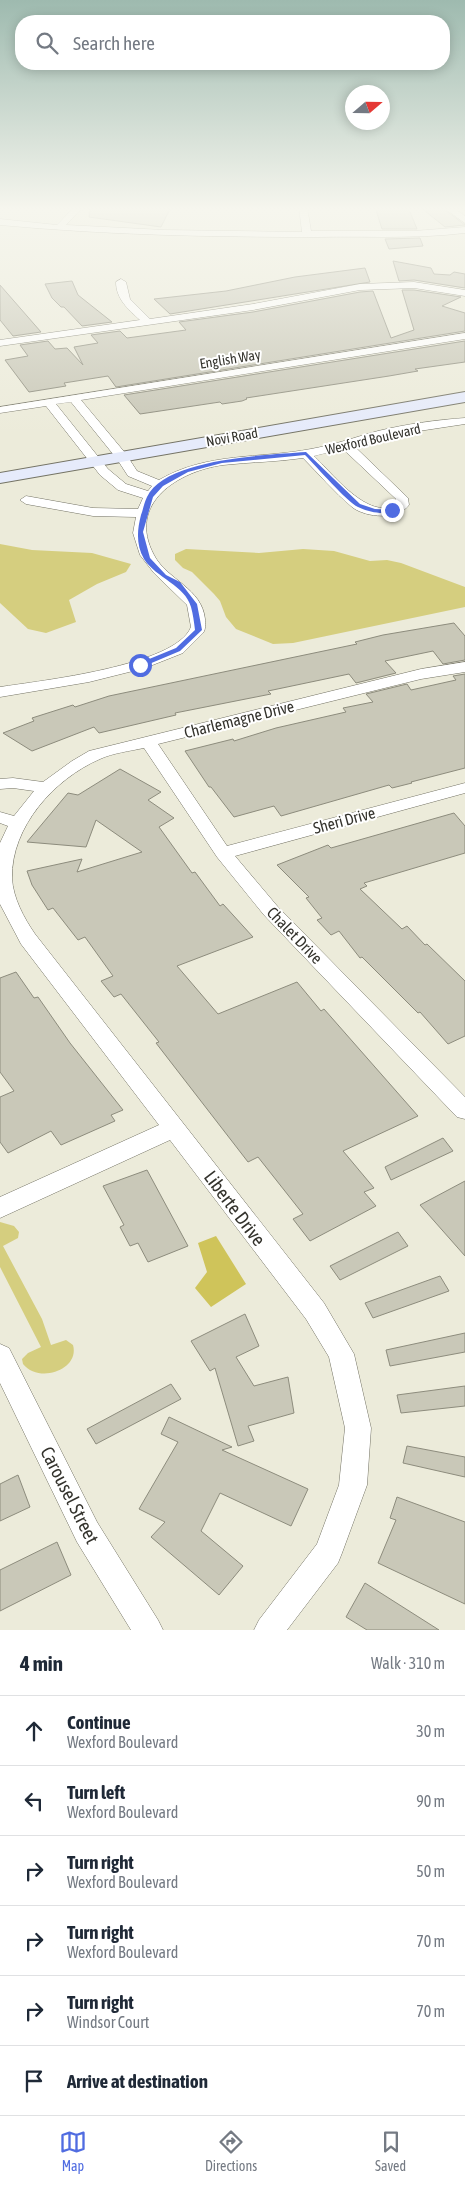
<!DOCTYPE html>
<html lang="en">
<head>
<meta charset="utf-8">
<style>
  :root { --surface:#fff; --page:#f6f6f7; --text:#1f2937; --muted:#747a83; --line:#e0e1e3; --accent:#506ce1 }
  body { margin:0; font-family:"Asap Condensed",sans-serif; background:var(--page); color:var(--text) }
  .compass { position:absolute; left:345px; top:85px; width:45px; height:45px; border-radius:50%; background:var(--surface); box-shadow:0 2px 12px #0003; rotate:70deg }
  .stop { position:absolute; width:15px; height:15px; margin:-11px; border:4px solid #506ce1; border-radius:50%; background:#fff }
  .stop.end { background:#506ce1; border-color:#fff; box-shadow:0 1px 5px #0008 }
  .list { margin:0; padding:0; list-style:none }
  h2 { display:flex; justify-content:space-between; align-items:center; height:65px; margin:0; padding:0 20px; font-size:21px }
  h2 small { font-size:16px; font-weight:400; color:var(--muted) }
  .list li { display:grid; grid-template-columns:32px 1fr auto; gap:15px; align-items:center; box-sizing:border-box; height:70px; padding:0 20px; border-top:1px solid var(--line) }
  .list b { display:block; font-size:19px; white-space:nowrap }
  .list p { margin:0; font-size:16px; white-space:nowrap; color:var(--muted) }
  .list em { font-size:16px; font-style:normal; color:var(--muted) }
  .icon { flex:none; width:28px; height:28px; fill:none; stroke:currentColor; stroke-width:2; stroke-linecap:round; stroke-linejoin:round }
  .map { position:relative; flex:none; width:465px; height:1630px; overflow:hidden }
  .search { position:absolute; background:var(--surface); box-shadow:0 2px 12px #0003; left:15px; right:15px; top:15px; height:55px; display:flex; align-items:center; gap:12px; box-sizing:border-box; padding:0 18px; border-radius:20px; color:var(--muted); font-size:19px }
  .sheet { height:485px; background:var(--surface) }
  nav { display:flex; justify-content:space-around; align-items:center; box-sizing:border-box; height:70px; border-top:1px solid var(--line); background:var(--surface); font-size:14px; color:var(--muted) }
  nav a { display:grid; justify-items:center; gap:2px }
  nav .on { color:var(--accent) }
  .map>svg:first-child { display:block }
  .green { fill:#d5ce7f }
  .water { fill:#cfc45a }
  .building { fill:#c9c8b8; stroke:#8d8c7d }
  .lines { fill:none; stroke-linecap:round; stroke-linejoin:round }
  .street-casing { stroke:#747365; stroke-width:1 }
  .secondary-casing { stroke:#747365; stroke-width:2 }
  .street { fill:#fff; fill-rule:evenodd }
  .secondary { fill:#e6ebfb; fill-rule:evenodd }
  .route { fill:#506ce1 }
  .labels { text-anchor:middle; stroke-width:4; stroke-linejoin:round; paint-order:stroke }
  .far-street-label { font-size:14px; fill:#34332d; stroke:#fff }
  .street-label { font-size:16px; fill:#34332d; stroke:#fff }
  .near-street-label { font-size:19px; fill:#34332d; stroke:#fff }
</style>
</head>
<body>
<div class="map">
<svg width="465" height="1630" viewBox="0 0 465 1630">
  <rect width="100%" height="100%" fill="#ecebda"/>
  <path class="green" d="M0 544 32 550 92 553 131 564 126 572 97 584 69 600 76 622 46 633 28 629 0 603Z
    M186 549 259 553 303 549 334 551 370 561 387 560 401 563 465 587V607L293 643 273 644 236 629 226 617 220 601 214 594 192 572 183 568 175 560V554Z
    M0 1222 14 1226 19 1232 18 1238 3 1246 42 1319 51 1345 66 1340 73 1345C80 1370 39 1384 23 1364L22 1359 28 1353 41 1347 0 1267Z"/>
  <path class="water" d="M216 1236 246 1284 211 1307 195 1288 207 1272 198 1243Z"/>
  <path class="building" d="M90 207H171L161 227 89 217Z
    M375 207H408L417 229H382Z
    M420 207H441L465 225 445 227Z
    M420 238 423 246 389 249 385 239Z
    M393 261 431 268 434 274 450 275 454 272 465 274V288L414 280 399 281Z
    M365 268 370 282 170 314 154 299 226 291 295 277Z
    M72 281 78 295 112 322 82 326 64 307H61L52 298 45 284Z
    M0 285 41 332 13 336 0 320Z
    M402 290H414L461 297 442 306 465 313V331L116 387 108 376 64 383 66 386 29 392 5 360 28 356 20 345 48 341 55 349 67 348 83 365 74 347 98 343 91 335 120 331 127 338 186 330 179 322 253 312 360 292 373 291 391 338 414 330Z
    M465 341V362L415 369 418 371 389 376 246 398 247 399 242 401 222 404 220 402 140 414 124 395Z
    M454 623 465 636V660L443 664 433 651 385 661 396 673 356 683 349 674 268 691 271 694 175 713 176 715 99 733 94 727 32 751 3 733 34 721 32 718 73 705 75 707 109 696 357 644 355 642 383 635Z
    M465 674V768L411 782 412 783 392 788 389 785 281 816 274 806 234 817 211 787H209L185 751 233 739 234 741 276 728 346 712 343 708 373 702 366 694 407 684 411 690 456 680 453 676Z
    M120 769 161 792 148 800 174 818 159 827 192 873 195 872 220 906 223 904 253 937 177 966 218 1014 297 982 321 1011 324 1009 418 1116 343 1151 374 1188 364 1192 376 1206 310 1241 293 1219 303 1214 258 1157 248 1162 156 1043 159 1042 121 994 114 997 101 981 113 976 85 937 78 940 53 908 48 910 32 885 27 871 82 859 77 872 142 852 96 820 86 847 27 842 68 793 78 795Z
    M454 813 465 826V853L364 883 367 886 360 889 402 929 407 926 425 945 427 944 465 981V1036L448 1044 420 1012 418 1013 362 957 360 958 339 931 331 935 317 920 322 918 306 898 309 897 277 865 328 845 331 848Z
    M16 972 34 998 38 997 70 1043 123 1110 111 1115 115 1121 61 1145 51 1131 8 1153 0 1142V1097L14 1091 0 1072V978Z
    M443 1138 453 1151 391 1180 385 1167Z
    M147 1170 188 1246 148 1262 138 1243 130 1246 120 1227 124 1225 103 1186Z
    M465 1181V1256L420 1205Z
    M398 1232 408 1246 340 1280 330 1266Z
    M440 1276 449 1291 373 1318 365 1303Z
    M245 1314 259 1346 236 1357 254 1386 288 1377 294 1413 248 1426 254 1441 238 1446 215 1368 210 1371 191 1341Z
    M465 1333V1352L390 1366 386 1350Z
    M171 1384 181 1399 96 1444 87 1429Z
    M465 1386V1406L401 1413 397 1395Z
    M169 1417 232 1447 222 1450 308 1489 291 1526 220 1493 201 1531 243 1566 219 1595 151 1537 165 1522 139 1509 178 1442 161 1434Z
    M407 1446 465 1457V1477L403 1463Z
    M18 1475 30 1507 0 1521V1484Z
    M397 1497 465 1522V1604L378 1563 396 1520 390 1518Z
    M57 1542 71 1575 0 1611V1570Z
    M365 1583 439 1630H367L346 1617Z"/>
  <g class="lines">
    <defs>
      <path id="street" d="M74 207H83L66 225 164 230 302 232 299 207H307L311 231H414L465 227V233C416 239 367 236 318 237 211 237 106 235 0 225V219L57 225Z
        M443 207H452L465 216V223Z
        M121 279 126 282 130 299 150 319 253 304 360 284 414 282 465 290V296L414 288 360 290 253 310 0 346V340L140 320C128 309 116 299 116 282Z
        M465 333V339L81 400 126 454 137 471 159 480C207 452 259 459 311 449 334 445 356 437 378 431 407 424 436 420 465 418V424L399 434 354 446 408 498 409 505C398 520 366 518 352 507 334 492 319 474 303 458 276 462 250 462 223 465 179 471 126 503 154 555 167 580 202 588 205 619 205 624 206 629 203 633L183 653 145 668 89 682 0 697V687C39 681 176 666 191 627L187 605 154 573 140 555 133 533 136 517 93 516 26 504 20 500 26 496 93 508 138 509 143 498 118 490 100 475 46 406 0 413V407ZM71 402 117 459 128 476 152 486 148 491 126 484 108 469 56 404ZM343 449 396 499V504C369 522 332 473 314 456Z
        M465 662V672L421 679 158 744 227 846 465 783V793L235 856 278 907 465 1097V1119L457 1117 264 915 217 857 144 748C130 751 113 753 100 759 54 779 11 827 12 878 13 898 24 918 35 934L324 1303 354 1354 371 1428 367 1485 342 1553 338 1563 287 1630H254L259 1620 317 1544 339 1485 345 1428 329 1357 306 1319 170 1140 0 1218V1197L159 1125 21 944 0 904V843L8 826 0 823V812L14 816 34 791 13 788 0 789V779L13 778 43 782 72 761 89 751 421 669Z
        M0 1344 9 1348 97 1522 158 1620 163 1630H131L77 1542 0 1383Z"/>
      <path id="secondary" d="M465 392V402L0 483V473Z"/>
    </defs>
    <use href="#street" class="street-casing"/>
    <use href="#secondary" class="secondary-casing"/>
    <use href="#street" class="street"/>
    <use href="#secondary" class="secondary"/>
  </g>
  <linearGradient id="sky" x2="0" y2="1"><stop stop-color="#9ebaaf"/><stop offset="0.48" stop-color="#f6f6ee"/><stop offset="1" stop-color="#f6f6ee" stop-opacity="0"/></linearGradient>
  <rect width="465" height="435" fill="url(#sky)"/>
  <path class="route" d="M306 452 360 504 375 509 395 510C386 516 368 512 358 507 347 502 316 466 305 455L222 463 188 472 163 486 153 497 143 532 150 558 166 575 180 582 197 604 202 630 180 651 142 667H137V664L176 648 195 630C194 622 193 614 191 607 185 585 156 578 144 559 136 545 137 530 141 515 143 510 144 503 147 497 165 458 268 455 306 452Z"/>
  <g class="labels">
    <g class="far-street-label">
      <text transform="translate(230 359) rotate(-9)" y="5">English Way</text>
      <text transform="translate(232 437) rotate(-10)" y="5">Novi Road</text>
      <text transform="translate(373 439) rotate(-13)" y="5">Wexford Boulevard</text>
    </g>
    <g class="street-label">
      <text transform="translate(239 719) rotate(-14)" y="6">Charlemagne Drive</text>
      <text transform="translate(344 820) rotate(-15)" y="6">Sheri Drive</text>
      <text transform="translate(295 935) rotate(46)" y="6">Chalet Drive</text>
    </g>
    <g class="near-street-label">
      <text transform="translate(235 1208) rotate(53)" y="7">Liberte Drive</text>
      <text transform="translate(70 1495) rotate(63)" y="7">Carousel Street</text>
    </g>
  </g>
</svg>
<svg class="compass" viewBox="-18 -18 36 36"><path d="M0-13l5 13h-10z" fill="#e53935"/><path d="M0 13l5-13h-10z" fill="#747a83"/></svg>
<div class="stop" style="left:140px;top:665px"></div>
<div class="stop end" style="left:392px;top:510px"></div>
<div class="search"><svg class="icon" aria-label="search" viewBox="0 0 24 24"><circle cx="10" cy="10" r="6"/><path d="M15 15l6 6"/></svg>Search here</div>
</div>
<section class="sheet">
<h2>4 min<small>Walk · 310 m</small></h2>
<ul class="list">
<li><svg class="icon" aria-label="ahead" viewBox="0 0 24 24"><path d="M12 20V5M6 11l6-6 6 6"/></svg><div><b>Continue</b><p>Wexford Boulevard</p></div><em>30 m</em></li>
<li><svg class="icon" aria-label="left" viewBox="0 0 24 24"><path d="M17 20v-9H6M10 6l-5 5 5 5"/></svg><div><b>Turn left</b><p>Wexford Boulevard</p></div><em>90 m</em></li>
<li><svg class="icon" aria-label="right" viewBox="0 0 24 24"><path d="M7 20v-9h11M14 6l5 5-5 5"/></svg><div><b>Turn right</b><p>Wexford Boulevard</p></div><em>50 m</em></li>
<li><svg class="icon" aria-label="right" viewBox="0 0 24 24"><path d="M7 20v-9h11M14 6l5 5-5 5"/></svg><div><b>Turn right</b><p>Wexford Boulevard</p></div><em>70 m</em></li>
<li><svg class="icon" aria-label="right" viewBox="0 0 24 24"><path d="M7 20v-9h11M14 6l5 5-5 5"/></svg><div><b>Turn right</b><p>Windsor Court</p></div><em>70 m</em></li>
<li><svg class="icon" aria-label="arrive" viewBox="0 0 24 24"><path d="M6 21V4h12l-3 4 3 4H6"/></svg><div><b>Arrive at destination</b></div></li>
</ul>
</section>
<nav>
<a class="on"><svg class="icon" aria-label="map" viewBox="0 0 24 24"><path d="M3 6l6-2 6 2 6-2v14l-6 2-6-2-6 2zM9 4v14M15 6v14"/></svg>Map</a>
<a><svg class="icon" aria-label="directions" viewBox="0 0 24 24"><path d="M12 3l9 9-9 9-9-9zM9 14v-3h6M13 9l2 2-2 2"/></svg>Directions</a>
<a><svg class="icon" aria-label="saved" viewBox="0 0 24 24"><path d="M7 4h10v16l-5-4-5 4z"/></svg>Saved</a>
</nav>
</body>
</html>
